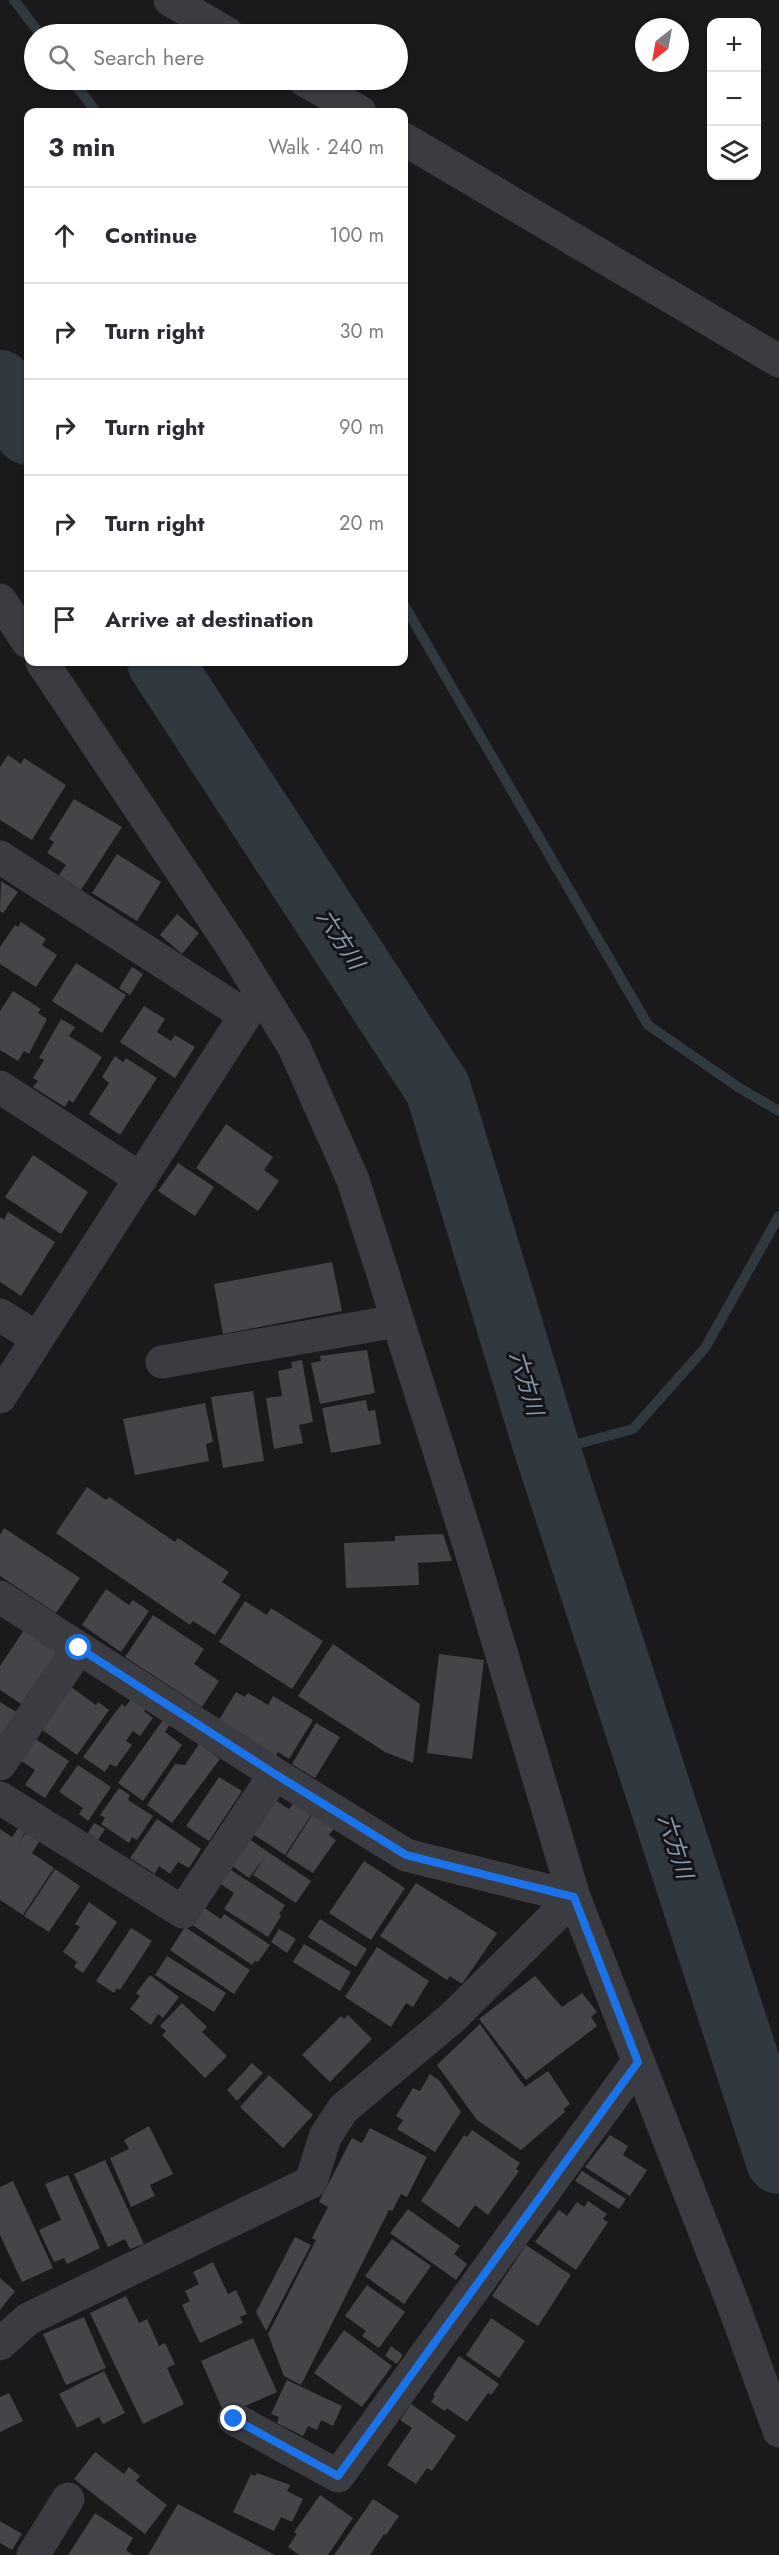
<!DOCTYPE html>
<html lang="en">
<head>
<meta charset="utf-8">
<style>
  :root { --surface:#fff; --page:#f2f2f3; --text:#2b2b33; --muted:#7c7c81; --line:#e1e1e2 }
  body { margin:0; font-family:Jost,"Noto Sans JP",sans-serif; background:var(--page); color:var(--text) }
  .controls { position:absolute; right:18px; top:18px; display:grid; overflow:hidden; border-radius:12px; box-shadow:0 2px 4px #0004 }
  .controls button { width:54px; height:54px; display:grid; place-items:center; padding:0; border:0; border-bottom:2px solid var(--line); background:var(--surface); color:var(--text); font:30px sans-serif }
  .compass { position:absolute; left:635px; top:18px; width:54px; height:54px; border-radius:50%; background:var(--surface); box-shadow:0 2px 4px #0004; rotate:211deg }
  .stop { position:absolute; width:18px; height:18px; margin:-14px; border:4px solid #1a73e8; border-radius:50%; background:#fff }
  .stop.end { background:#1a73e8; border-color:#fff; box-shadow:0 2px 6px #0008 }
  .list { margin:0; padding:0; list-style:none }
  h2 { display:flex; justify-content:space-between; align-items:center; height:78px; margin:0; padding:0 24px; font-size:26px }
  h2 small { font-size:20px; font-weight:400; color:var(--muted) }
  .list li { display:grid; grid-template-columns:39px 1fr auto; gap:18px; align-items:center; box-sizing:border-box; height:96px; padding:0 24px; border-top:2px solid var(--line) }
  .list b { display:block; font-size:22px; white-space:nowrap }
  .list em { font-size:20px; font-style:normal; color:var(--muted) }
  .icon { flex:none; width:33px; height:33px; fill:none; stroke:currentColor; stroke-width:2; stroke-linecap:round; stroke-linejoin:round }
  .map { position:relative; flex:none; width:779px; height:2555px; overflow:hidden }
  .search { position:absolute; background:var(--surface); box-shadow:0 2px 4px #0004; left:24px; top:24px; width:384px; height:66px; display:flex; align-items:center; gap:15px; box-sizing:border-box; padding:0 21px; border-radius:33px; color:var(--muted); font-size:22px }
  .panel { position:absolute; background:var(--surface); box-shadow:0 2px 4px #0004; left:24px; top:108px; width:384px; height:558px; border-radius:12px }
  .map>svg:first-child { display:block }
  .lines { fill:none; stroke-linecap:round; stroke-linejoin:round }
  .stream { stroke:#303840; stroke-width:10 }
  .river { stroke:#303840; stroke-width:66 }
  .building { fill:#444549 }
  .minor { stroke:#3b3c41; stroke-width:33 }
  .route { stroke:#1a73e8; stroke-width:8 }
  .labels { text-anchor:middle; stroke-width:6; stroke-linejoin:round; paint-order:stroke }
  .water-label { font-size:22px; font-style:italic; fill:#869ab4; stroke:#151517 }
</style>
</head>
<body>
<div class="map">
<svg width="779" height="2555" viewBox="0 0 779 2555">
  <rect width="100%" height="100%" fill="#1a1a1c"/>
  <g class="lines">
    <path class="stream" d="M14 0 40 34
      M72 80 96 112
      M404 605 648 1025 738 1087 779 1111
      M548 1452 633 1429 705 1348 779 1216"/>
    <path class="river" d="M0 383 28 432
      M160 662 438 1089 548 1452 779 2161"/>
  </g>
  <path class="building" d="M8 755 21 764 24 758 66 785 32 840 0 820V767Z
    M74 799 122 827 81 890 59 875 66 865 47 853 54 842 49 839Z
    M117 854 161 882 137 921 92 893Z
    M1 881 18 892 3 913 0 911Z
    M177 914 199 933 182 954 160 935Z
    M21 922 46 939 42 945 57 955 36 987 0 964V947L15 925 18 927Z
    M76 963 126 995 102 1033 52 1001Z
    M132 967 143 974 130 995 119 988Z
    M13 991 41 1009 38 1013 47 1019 29 1054 24 1051 18 1061 0 1050V1011Z
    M144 1006 165 1019 157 1032 171 1041 175 1035 195 1047 175 1078 120 1042Z
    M61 1019 75 1027 69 1036 102 1057 73 1103 69 1100 65 1107 33 1087 38 1081 33 1078 44 1060 39 1058Z
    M115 1056 123 1062 126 1058 157 1078 120 1135 89 1114 109 1083 102 1077Z
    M226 1124 273 1157 264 1170 279 1181 258 1211 196 1168Z
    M33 1155 88 1192 61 1234 5 1197Z
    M178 1163 214 1187 195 1216 158 1191Z
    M8 1212 55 1242 21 1296 0 1282V1217L4 1220Z
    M332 1262 342 1311 223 1334 214 1284Z
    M367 1350 375 1393 320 1404 311 1363 321 1361 320 1356Z
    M302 1360 313 1422 299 1425 303 1443 274 1449 266 1398 282 1396 278 1371 292 1368 291 1362Z
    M253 1391 264 1461 223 1468 211 1397Z
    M366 1400 368 1411 375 1410 381 1444 331 1453 322 1408Z
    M205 1403 213 1442 206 1444 209 1461 135 1475 123 1419Z
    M87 1487 106 1500 109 1497 175 1542 178 1538 229 1572 222 1582 241 1595 215 1635 193 1621 190 1625 56 1533Z
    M4 1528 80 1578 56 1613 0 1576V1535Z
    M443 1534 452 1561 418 1563 419 1585 346 1588 344 1543 395 1541V1536Z
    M106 1589 129 1605 133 1600 149 1611 121 1652 82 1625Z
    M245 1601 267 1615 271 1608 323 1641 292 1689 219 1642Z
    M153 1615 204 1649 194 1664 219 1681 202 1707 125 1657Z
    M24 1630 57 1652 21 1704 0 1690V1666Z
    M333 1644 420 1704 413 1763 385 1752 298 1696Z
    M439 1654 484 1660 472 1759 427 1753Z
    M71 1687 96 1705 98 1702 109 1710 77 1755 41 1729Z
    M236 1692 245 1697 248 1693 268 1705 273 1696 313 1720 289 1759 278 1752 275 1757 219 1720Z
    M133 1697 147 1707 144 1711 153 1718 140 1736 133 1731 126 1741 132 1745 116 1767 110 1764 105 1772 83 1757 114 1714 122 1704 125 1707Z
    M0 1702 18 1713 4 1737 0 1735Z
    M163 1720 170 1724 165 1732 182 1745 143 1801 118 1783Z
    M316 1723 340 1737 315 1778 292 1764Z
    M34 1738 69 1761 45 1798 25 1785 35 1770 20 1760Z
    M199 1744 220 1759 172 1823 147 1805 175 1764 185 1765Z
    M78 1765 111 1787 88 1821 79 1814 83 1808 59 1792Z
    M219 1777 242 1791 209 1841 186 1826Z
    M119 1788 130 1795 128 1800 153 1816 137 1840 132 1837 129 1843 101 1824 105 1818 100 1815Z
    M275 1800 289 1809 296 1800 313 1812 285 1855 253 1834Z
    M314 1812 336 1826 329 1835 336 1840 313 1873 286 1856Z
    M157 1819 201 1849 189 1868 178 1862 170 1874 159 1866 155 1874 130 1858Z
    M94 1823 105 1829 98 1840 88 1833Z
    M21 1824 27 1829 19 1842 29 1829 42 1837 32 1853 54 1868 23 1915 0 1900V1829L12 1837Z
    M249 1839 311 1881 296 1903 253 1875 266 1855 249 1878 231 1865Z
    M364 1861 405 1888 371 1940 329 1913Z
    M228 1868 285 1905 279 1914 281 1916 268 1937 224 1909 234 1893 219 1883Z
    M55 1869 80 1886 49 1932 24 1916Z
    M416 1883 497 1933 462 1984 450 1976 447 1980 380 1936Z
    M89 1902 117 1922 83 1973 74 1967 77 1962 63 1952 80 1927 75 1924Z
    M203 1907 221 1919 224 1914 270 1945 258 1962 255 1961 252 1965 191 1924Z
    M320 1919 367 1949 356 1967 308 1937Z
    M185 1927 250 1970 234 1994 170 1950Z
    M131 1928 152 1941 120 1990 117 1988 114 1993 96 1981Z
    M279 1929 296 1939 287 1953 271 1942Z
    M304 1944 351 1972 340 1991 293 1962Z
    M377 1947 429 1981 413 2007 406 2003 391 2027 345 1997Z
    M167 1956 226 1993 214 2012 155 1975Z
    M150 1975 179 1997 163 2018 158 2014 151 2025 130 2009 140 1996 136 1993Z
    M535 1976 562 2007 582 1993 597 2012 591 2017 597 2026 526 2080 479 2019Z
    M182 2003 207 2027 202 2032 227 2056 205 2078 162 2035 166 2031 160 2026Z
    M348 2015 372 2039 330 2082 302 2055 341 2016 344 2019Z
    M480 2024 525 2087 548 2071 570 2104 564 2109 565 2112 521 2150 477 2120 437 2065Z
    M252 2063 263 2073 237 2101 227 2090Z
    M430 2074 439 2080 461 2112 435 2152 397 2129 403 2120 396 2116 413 2088 420 2091Z
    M269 2075 313 2115 283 2148 240 2107Z
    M149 2126 173 2174 150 2185 155 2196 131 2207 110 2158 129 2149 124 2140Z
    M370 2128 427 2157 407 2197 401 2194 392 2211 389 2210 301 2385 284 2376 268 2334 316 2240 312 2238 328 2207 319 2202 352 2138 362 2143Z
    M472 2130 520 2163 516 2169 519 2171 488 2215 475 2205 459 2228 421 2201 464 2135 467 2137Z
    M610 2135 628 2146 623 2155 647 2170 630 2196 585 2167Z
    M105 2160 144 2244 130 2249 125 2239 108 2247 74 2174Z
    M582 2171 626 2199 619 2209 575 2181Z
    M68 2175 100 2248 67 2264 64 2258 54 2262 39 2230 61 2220 45 2184Z
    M13 2181 53 2268 22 2282 0 2235V2187Z
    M588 2201 607 2214 603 2219 608 2222 576 2270 535 2242 559 2210 567 2216 577 2202 584 2207Z
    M408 2209 460 2246 454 2254 467 2264 456 2280 390 2233Z
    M295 2237 311 2245 266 2331 256 2312Z
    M392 2239 431 2266 404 2304 365 2276Z
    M526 2245 571 2275 538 2326 492 2296Z
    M213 2262 228 2294 236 2290 247 2314 240 2317 243 2323 200 2343 182 2305 190 2301 185 2291 199 2284 193 2272Z
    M0 2278 15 2291 0 2310Z
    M367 2285 405 2312 379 2348 362 2336 366 2331 345 2316Z
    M126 2296 139 2323 147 2319 159 2346 165 2343 175 2364 167 2368 184 2404 143 2424 90 2313Z
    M84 2317 106 2368 66 2385 43 2334Z
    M491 2318 525 2341 499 2378 466 2355Z
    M344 2330 392 2366 362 2407 314 2373Z
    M253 2338 277 2392 225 2415 201 2361Z
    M391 2346 403 2355 397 2364 385 2356Z
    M459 2356 499 2384 491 2395 488 2393 467 2422 447 2408 445 2411 431 2402 435 2396 433 2395Z
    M104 2371 125 2413 103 2424 99 2417 77 2428 59 2394Z
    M287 2380 342 2406 333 2426 321 2420 317 2430 308 2426 303 2436 277 2423 279 2417 271 2414Z
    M9 2393 23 2421 0 2432V2397Z
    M411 2404 456 2436 432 2471 427 2468 416 2484 387 2465 412 2428 400 2420Z
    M95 2452 124 2474 129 2467 140 2476 136 2481 167 2505 145 2534 74 2479Z
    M257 2473 290 2485 287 2491 303 2499 292 2522 281 2517 274 2531 233 2512 251 2474 255 2476Z
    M320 2495 353 2518 328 2555H299L288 2547 297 2534 294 2532Z
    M373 2499 399 2516 386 2535 384 2534 370 2555H334Z
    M178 2504 275 2555H148Z
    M95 2513 133 2538 126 2550 133 2555H68Z
    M0 2521 22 2534 12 2550 0 2543Z"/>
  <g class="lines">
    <path class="minor" d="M170 0 228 34
      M304 80 360 112
      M404 139 779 361
      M0 600 28 642
      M42 662 233 948 294 1047 353 1180 471 1551 574 1897 733 2304 779 2431
      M0 857 245 1015
      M0 1087 141 1179
      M0 1315 37 1338
      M162 1362 397 1321
      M0 1397 259 994
      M0 1597 275 1774 406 1855 574 1897
      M0 1764 79 1648
      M0 1798 183 1912 275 1774
      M0 2344 28 2319 311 2182 325 2137 343 2109 452 2018 574 1897
      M234 2419 338 2476 638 2062
      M33 2555 68 2499"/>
  </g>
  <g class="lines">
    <path class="route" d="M79 1648 275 1774 406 1855 574 1897 638 2062 338 2476 234 2419"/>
  </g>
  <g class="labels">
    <g class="water-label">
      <text transform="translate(341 939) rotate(57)" y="8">六方川</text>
      <text transform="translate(527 1383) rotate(73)" y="8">六方川</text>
      <text transform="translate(676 1846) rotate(72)" y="8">六方川</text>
    </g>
  </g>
</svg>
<div class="controls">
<button>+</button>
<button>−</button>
<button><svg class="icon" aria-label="layers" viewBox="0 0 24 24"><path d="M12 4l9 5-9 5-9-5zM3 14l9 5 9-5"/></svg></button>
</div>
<svg class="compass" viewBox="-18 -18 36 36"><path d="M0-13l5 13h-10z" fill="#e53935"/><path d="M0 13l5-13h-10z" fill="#7c7c81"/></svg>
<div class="stop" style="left:79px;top:1648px"></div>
<div class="stop end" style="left:234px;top:2419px"></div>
<div class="search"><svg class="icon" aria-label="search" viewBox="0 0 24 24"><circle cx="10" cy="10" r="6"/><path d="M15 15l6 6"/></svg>Search here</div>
<section class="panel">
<h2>3 min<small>Walk · 240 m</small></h2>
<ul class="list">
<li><svg class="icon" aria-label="ahead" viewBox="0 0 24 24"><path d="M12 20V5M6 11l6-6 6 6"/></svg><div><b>Continue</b></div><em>100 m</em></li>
<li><svg class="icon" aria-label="right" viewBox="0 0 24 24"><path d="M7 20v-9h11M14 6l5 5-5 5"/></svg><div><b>Turn right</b></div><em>30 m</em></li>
<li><svg class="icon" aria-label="right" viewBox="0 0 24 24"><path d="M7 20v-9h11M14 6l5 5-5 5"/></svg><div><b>Turn right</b></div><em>90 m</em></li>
<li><svg class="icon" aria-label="right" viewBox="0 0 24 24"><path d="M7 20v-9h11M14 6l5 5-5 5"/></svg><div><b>Turn right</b></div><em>20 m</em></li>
<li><svg class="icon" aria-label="arrive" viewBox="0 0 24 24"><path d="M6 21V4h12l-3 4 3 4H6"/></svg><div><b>Arrive at destination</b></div></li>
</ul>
</section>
</div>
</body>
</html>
